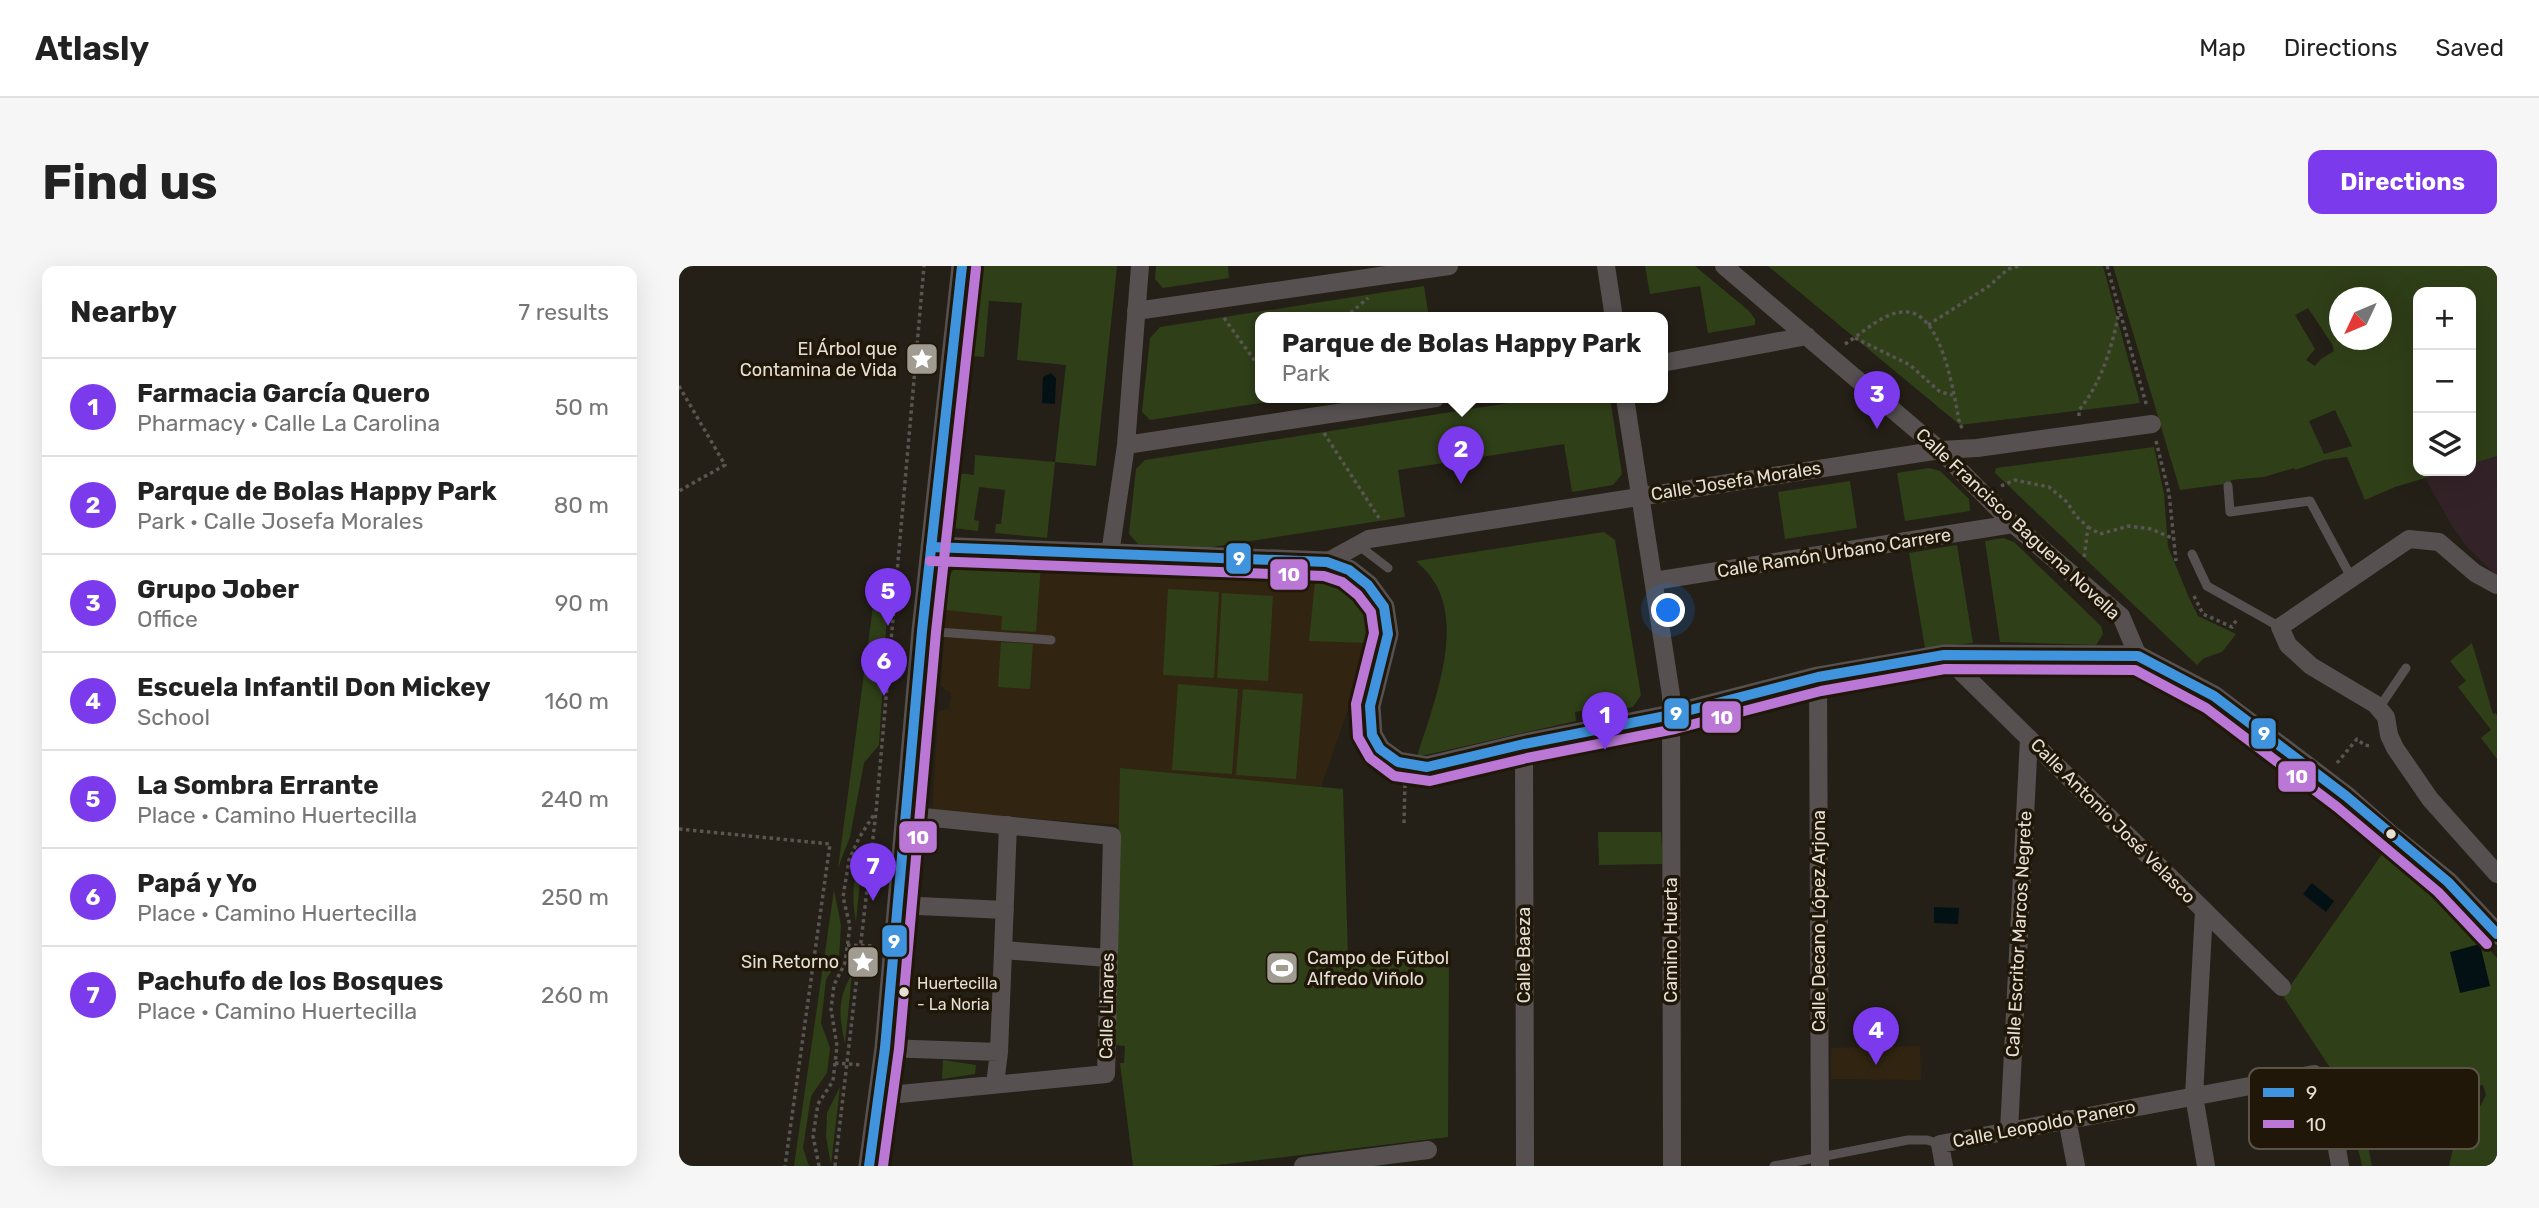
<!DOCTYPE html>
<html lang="en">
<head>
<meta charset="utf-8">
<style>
  :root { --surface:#fff; --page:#f6f6f6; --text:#222; --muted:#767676; --line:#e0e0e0; --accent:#7c3aed }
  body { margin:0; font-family:Rubik,sans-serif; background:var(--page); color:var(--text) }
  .controls { position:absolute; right:21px; top:21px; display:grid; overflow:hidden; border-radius:14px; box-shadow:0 7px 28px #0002 }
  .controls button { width:63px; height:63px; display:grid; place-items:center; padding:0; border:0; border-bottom:2px solid var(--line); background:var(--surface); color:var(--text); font:35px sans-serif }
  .compass { position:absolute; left:1650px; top:21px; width:63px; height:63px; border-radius:50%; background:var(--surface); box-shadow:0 7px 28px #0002; rotate:226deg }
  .you { position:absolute; left:990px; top:345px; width:24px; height:24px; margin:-18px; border:5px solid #fff; border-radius:50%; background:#1a73e8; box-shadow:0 0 0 10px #1a73e833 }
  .badge { display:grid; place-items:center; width:46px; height:46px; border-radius:50%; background:var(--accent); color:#fff; font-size:23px; font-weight:700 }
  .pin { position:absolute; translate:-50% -58px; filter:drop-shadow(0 2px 4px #0008) }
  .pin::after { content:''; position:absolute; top:37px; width:24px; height:21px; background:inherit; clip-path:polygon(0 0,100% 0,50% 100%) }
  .popup { position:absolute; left:576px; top:46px; width:413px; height:91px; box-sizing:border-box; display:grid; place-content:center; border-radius:14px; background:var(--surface); filter:drop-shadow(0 2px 5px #0005); font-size:23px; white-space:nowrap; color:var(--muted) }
  .popup b { font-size:26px; color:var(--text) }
  .popup::after { content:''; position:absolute; left:50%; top:100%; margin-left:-14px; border:14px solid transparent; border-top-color:var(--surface) }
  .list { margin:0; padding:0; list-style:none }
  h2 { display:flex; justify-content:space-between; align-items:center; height:91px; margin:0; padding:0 28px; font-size:30px }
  h2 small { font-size:23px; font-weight:400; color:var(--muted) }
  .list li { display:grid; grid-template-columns:46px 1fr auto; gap:21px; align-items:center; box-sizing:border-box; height:98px; padding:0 28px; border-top:2px solid var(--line) }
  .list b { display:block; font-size:26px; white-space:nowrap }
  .list p { margin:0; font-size:23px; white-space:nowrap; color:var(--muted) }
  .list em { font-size:23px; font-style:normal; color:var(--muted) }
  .icon { flex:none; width:38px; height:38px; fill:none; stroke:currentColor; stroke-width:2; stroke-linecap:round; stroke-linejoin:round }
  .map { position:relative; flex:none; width:1818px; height:900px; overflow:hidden; border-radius:14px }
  header { display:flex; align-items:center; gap:42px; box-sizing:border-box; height:98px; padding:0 35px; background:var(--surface); border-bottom:2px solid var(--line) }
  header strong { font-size:33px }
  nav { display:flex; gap:38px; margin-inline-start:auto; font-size:24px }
  .intro { display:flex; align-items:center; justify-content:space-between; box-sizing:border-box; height:168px; padding:0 42px }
  h1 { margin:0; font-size:49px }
  .button { padding:18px 32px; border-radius:14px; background:var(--accent); color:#fff; font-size:24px; font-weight:700 }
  main { display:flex; gap:42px; padding:0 42px }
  aside { flex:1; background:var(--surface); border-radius:14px; box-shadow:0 7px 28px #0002 }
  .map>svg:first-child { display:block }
  .built { fill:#312512 }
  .industrial { fill:#332328 }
  .green { fill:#2f3f18; fill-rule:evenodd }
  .water { fill:#031014 }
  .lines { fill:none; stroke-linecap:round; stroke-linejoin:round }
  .path { stroke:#585552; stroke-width:3.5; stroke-dasharray:3.5 3.5; stroke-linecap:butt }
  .service { stroke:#565150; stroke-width:9 }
  .minor { stroke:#565150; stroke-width:18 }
  .tertiary { stroke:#565150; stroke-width:21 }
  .bus-1-casing { stroke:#201708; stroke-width:16 }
  .bus-2-casing { stroke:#201708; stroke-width:16 }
  .bus-1 { stroke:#4094de; stroke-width:10 }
  .bus-2 { stroke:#ba77d6; stroke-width:10 }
  .bus-dot { fill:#e5dfd5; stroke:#201708; stroke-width:2.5 }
  .labels { text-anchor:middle; stroke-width:7; stroke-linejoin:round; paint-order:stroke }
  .bus-label { font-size:16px; fill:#e5dfd5; stroke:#201708; text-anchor:start }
  .poi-label { font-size:18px; fill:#e5dfd5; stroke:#201708; text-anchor:end }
  .street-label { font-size:18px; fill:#e5dfd5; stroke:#201708 }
  .key { fill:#201708; stroke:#5b5346; stroke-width:2 }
  .key-label { font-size:19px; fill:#e5dfd5 }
  .line-badge { stroke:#201708; stroke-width:2.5 }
  .badge-label { font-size:19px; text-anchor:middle; font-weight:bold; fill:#fff }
</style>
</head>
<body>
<header>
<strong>Atlasly</strong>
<nav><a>Map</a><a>Directions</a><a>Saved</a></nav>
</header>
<div class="intro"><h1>Find us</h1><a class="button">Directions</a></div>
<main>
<aside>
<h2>Nearby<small>7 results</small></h2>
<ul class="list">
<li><span class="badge">1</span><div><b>Farmacia García Quero</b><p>Pharmacy · Calle La Carolina</p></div><em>50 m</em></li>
<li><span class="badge">2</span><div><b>Parque de Bolas Happy Park</b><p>Park · Calle Josefa Morales</p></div><em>80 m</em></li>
<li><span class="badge">3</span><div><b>Grupo Jober</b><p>Office</p></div><em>90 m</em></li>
<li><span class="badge">4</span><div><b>Escuela Infantil Don Mickey</b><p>School</p></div><em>160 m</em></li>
<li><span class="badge">5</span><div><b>La Sombra Errante</b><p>Place · Camino Huertecilla</p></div><em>240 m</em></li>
<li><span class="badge">6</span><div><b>Papá y Yo</b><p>Place · Camino Huertecilla</p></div><em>250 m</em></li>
<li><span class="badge">7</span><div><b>Pachufo de los Bosques</b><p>Place · Camino Huertecilla</p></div><em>260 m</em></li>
</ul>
</aside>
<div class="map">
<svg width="1818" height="900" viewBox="0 0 1818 900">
  <rect width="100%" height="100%" fill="#242017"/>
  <path class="built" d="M285 294 653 317 676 325 691 345 695 368 642 521 441 502 440 559 253 545 259 446 270 442 272 428 262 420 269 310 278 298Z
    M1241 780 1242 814 1152 813V782Z"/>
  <path class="industrial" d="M1818 190V310L1788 281 1773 260 1746 212 1770 205H1792V198Z"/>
  <path class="green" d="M300 0H438L417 200 376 196 368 272 316 267 317 258H322L326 224 300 221 295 254 300 255 299 265 274 262 279 207 295 209 296 189 376 196 387 99 338 94 343 37 310 35 305 91 290 90Z
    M477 0H549L550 12 484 22 476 13Z
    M966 0H1016L1070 45 1076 53V59L1029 67 1021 20 971 28Z
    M1089 0H1424L1461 137 1281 159Z
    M1434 0H1818V190L1792 198V26H1739V205H1770L1716 221 1686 234 1668 191 1645 194 1616 204 1615 202 1585 211 1552 214V217L1546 218 1501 224ZM1660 32H1702V74H1660ZM1629 42 1653 78 1655 85 1642 93 1636 100 1627 94 1636 83 1616 49ZM1656 144 1673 180 1645 188 1630 155Z
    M745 20 750 52H581V132H615L471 154 463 146 471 72 481 61Z
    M862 132H931L943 208 934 219 893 226 885 178 719 204 726 251 527 282 459 278 450 268 457 203 466 194Z
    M1475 181 1485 228 1489 281 1511 334 1519 350 1557 368 1543 386 1525 392 1518 399 1316 207 1317 202Z
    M1250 202 1261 205 1290 233 1291 245 1226 255 1218 207Z
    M1171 215 1178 262 1106 273 1099 226Z
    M925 266 936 274 962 429 954 441 920 449 918 442 896 446 897 455 738 491C753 441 788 359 752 311 748 305 742 300 737 295Z
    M1324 272 1335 276 1422 360 1424 368 1417 379 1321 376 1306 275Z
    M1278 279 1294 377 1246 382 1230 287Z
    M285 294 362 299 357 366 322 364 323 350 267 344C268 324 266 305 285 294Z
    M199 303 210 315 200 479 185 497 171 571 159 602Z
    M636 316C672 318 703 334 692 377L630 375Z
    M489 323 540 326 535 412 484 409Z
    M543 327 594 330 589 415 538 412Z
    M322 376 354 378 351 423 319 421Z
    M1793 377 1814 448 1817 447 1818 450V493L1802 472 1812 464 1779 421 1787 415 1771 395Z
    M499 418 559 423 553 508 493 504Z
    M564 423 624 428 617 513 557 509Z
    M441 502 664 523 669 692 770 687 769 871 531 900H454L441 797H445L446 780 435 779Z
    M919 566H982L984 598 920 599Z
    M184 583 177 656C172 629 174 609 184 583Z
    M1706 584C1747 606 1787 657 1818 692V900H1770L1779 862 1802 839 1807 829 1804 819 1797 820 1793 806 1702 827 1705 838 1685 862 1693 900H1683L1665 823 1604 730Z
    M155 624 162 659 160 691 147 714 142 757 151 782 148 807 132 830 124 882 130 900H115Z
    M173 708 166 778C160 749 158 734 173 708Z
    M264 794 297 799 296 808 263 813Z
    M161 821 152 899 147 871 148 847Z"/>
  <path class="water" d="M372 107 377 112 376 138 363 137 364 111Z
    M1633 617 1655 635 1647 646 1624 628Z
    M1255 641 1280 642 1279 658 1255 657Z
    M1801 678 1811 720 1781 727 1771 686Z"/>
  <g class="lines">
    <path class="path" d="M1428 0 1468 141
      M545 52 581 102
      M671 52 669 49 689 32
      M1249 59 1310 20 1329 3 1340 0
      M1176 72 1231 99 1261 126 1274 129
      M1166 78C1184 67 1202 48 1223 46 1264 41 1275 132 1281 159L1285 164
      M0 120 46 199 0 225
      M1400 150V144C1422 118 1434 79 1440 45
      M645 167 700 252
      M1477 175 1490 227 1497 295
      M1322 220 1336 214 1370 221 1388 236 1397 250 1409 261 1405 293
      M1409 261 1421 268 1450 260 1472 263 1493 272
      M1515 330 1524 348 1553 361 1558 353
      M1658 497 1678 473 1685 479 1693 480
      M725 557 726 517
      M0 563 151 578 106 900
      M168 679 194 680
      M156 797 182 799
      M140 900 134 870 139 838 154 815 158 780 152 743 155 719 166 697 171 660 164 631 170 594 180 572 196 547
      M156 900 197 546 245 0"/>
    <path class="service" d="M1549 220 1551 246 1631 235 1673 313
      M679 279 709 302
      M1513 288 1528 320 1601 361
      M245 365 372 374
      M1700 442 1727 402
      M1095 900 1229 874H1248L1261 878"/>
    <path class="minor" d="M927 0 935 52
      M1045 0 1261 184 1334 258 1442 350 1459 390
      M457 45 770 0
      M983 97 1128 70
      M946 132 992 429 993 900
      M447 179 757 132
      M431 288 447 179 461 0
      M648 296 690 273 1261 184 1298 182 1473 158
      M975 315 1334 258
      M1818 319 1796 307 1760 276 1730 273 1601 361 1609 379 1632 400 1696 438 1707 451 1710 469 1716 482 1751 533 1818 608
      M1265 389 1603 721
      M1139 411 1141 900
      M845 478 846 900
      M218 639 326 644
      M1525 644 1515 830 1527 900
      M324 684 429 692
      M206 782 320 786
      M316 818 320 786 329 559
      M200 830 427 808 433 570 225 549
      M1388 853 1397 900
      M1330 865 1350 472
      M624 900 749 884
      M1265 900 1261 878 1635 808 1649 830 1661 900"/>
    <path class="tertiary" d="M252 281 648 296 670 304 689 319 705 341 709 368 691 440 693 469 701 483 719 496 748 501 845 478 992 449 1139 411 1265 389 1459 390 1535 430 1667 530 1712 570 1769 616 1818 668
      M190 900 206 782 243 365 283 0"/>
    <defs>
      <path id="bus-1" d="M252 281 648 296 670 304 689 319 705 341 709 368 691 440 693 469 701 483 719 496 748 501 845 478 992 449 1139 411 1265 389 1459 390 1535 430 1667 530 1769 616 1818 668
        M190 900 206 782 243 365 283 0"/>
      <path id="bus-2" d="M251 295 645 310 663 316 679 329 692 346 695 367 677 438 679 471 691 492 715 510 751 515 848 492 996 463 1142 425 1266 403 1456 404 1527 442 1658 541 1759 626 1808 678
        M204 900 220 783 257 366 297 2"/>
    </defs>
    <use href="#bus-1" class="bus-1-casing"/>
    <use href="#bus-2" class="bus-2-casing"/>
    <use href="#bus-1" class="bus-1"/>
    <use href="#bus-2" class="bus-2"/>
  </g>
  <defs>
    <symbol id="sight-square" viewBox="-11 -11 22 22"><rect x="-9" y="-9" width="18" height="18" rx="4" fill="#a19c92" stroke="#201708"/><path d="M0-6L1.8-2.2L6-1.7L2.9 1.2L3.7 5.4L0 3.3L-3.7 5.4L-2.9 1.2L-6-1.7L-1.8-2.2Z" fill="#fff"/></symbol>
    <symbol id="stadium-square" viewBox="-11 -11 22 22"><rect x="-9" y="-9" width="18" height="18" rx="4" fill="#a19c92" stroke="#201708"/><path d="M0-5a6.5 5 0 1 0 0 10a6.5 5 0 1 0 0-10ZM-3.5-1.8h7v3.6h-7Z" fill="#fff"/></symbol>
  </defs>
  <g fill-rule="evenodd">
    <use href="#sight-square" x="224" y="74" width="38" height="38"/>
    <use href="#sight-square" x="165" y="677" width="38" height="38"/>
    <use href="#stadium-square" x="584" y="683" width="38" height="38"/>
  </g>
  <g class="bus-dot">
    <circle cx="1712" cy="568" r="6"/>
    <circle cx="225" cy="726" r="6"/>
  </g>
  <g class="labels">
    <g class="bus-label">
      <text x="238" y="723">Huertecilla<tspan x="238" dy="21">- La Noria</tspan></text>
    </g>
    <g class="poi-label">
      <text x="218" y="89">El Árbol que<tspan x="218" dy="21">Contamina de Vida</tspan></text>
      <text x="628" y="698" text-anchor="start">Campo de Fútbol<tspan x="628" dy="21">Alfredo Viñolo</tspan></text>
      <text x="160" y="702">Sin Retorno</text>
    </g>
    <g class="street-label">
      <text transform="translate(1057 215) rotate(-9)" y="6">Calle Josefa Morales</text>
      <text transform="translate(1339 258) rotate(43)" y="6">Calle Francisco Baguena Novella</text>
      <text transform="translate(1155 287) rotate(-9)" y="6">Calle Ramón Urbano Carrere</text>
      <text transform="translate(1434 555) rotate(45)" y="6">Calle Antonio José Velasco</text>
      <text transform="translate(1140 655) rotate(-90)" y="6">Calle Decano López Arjona</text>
      <text transform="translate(1340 668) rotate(-87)" y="6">Calle Escritor Marcos Negrete</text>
      <text transform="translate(992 674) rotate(-90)" y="6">Camino Huerta</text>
      <text transform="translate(845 689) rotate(-90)" y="6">Calle Baeza</text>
      <text transform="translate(428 740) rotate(-89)" y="6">Calle Linares</text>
      <text transform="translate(1365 858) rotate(-11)" y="6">Calle Leopoldo Panero</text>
    </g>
  </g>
  <rect x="1570" y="802" width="230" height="81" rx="10" class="key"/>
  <rect x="1584" y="822" width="31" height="9" fill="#4094de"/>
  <rect x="1584" y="854" width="31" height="8" fill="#ba77d6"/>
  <g class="key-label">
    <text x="1627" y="833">9</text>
    <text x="1627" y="865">10</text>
  </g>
  <g class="line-badge">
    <rect x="546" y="276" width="27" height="33" rx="7" fill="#4094de"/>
    <rect x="590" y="292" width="40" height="33" rx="7" fill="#ba77d6"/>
    <rect x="984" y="431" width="27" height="33" rx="7" fill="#4094de"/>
    <rect x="1022" y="434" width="41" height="34" rx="7" fill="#ba77d6"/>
    <rect x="1571" y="451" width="27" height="33" rx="7" fill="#4094de"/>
    <rect x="1598" y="494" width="40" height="33" rx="7" fill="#ba77d6"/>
    <rect x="219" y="554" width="40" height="34" rx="7" fill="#ba77d6"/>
    <rect x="202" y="658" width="27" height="34" rx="7" fill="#4094de"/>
  </g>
  <g class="badge-label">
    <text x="560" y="299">9</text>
    <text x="610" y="315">10</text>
    <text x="997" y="454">9</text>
    <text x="1043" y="458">10</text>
    <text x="1585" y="474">9</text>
    <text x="1618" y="517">10</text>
    <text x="239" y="578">10</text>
    <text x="215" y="682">9</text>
  </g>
</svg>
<div class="controls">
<button>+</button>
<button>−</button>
<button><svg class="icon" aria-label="layers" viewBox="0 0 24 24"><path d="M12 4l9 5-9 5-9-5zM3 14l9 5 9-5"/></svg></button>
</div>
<svg class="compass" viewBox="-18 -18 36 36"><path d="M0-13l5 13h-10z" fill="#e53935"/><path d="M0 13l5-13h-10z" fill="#767676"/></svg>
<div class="you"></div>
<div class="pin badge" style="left:926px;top:484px">1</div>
<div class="pin badge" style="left:782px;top:218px">2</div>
<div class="popup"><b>Parque de Bolas Happy Park</b>Park</div>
<div class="pin badge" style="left:1198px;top:163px">3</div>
<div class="pin badge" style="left:1197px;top:799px">4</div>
<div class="pin badge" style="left:209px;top:360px">5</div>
<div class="pin badge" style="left:205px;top:430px">6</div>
<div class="pin badge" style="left:194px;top:635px">7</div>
</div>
</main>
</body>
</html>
